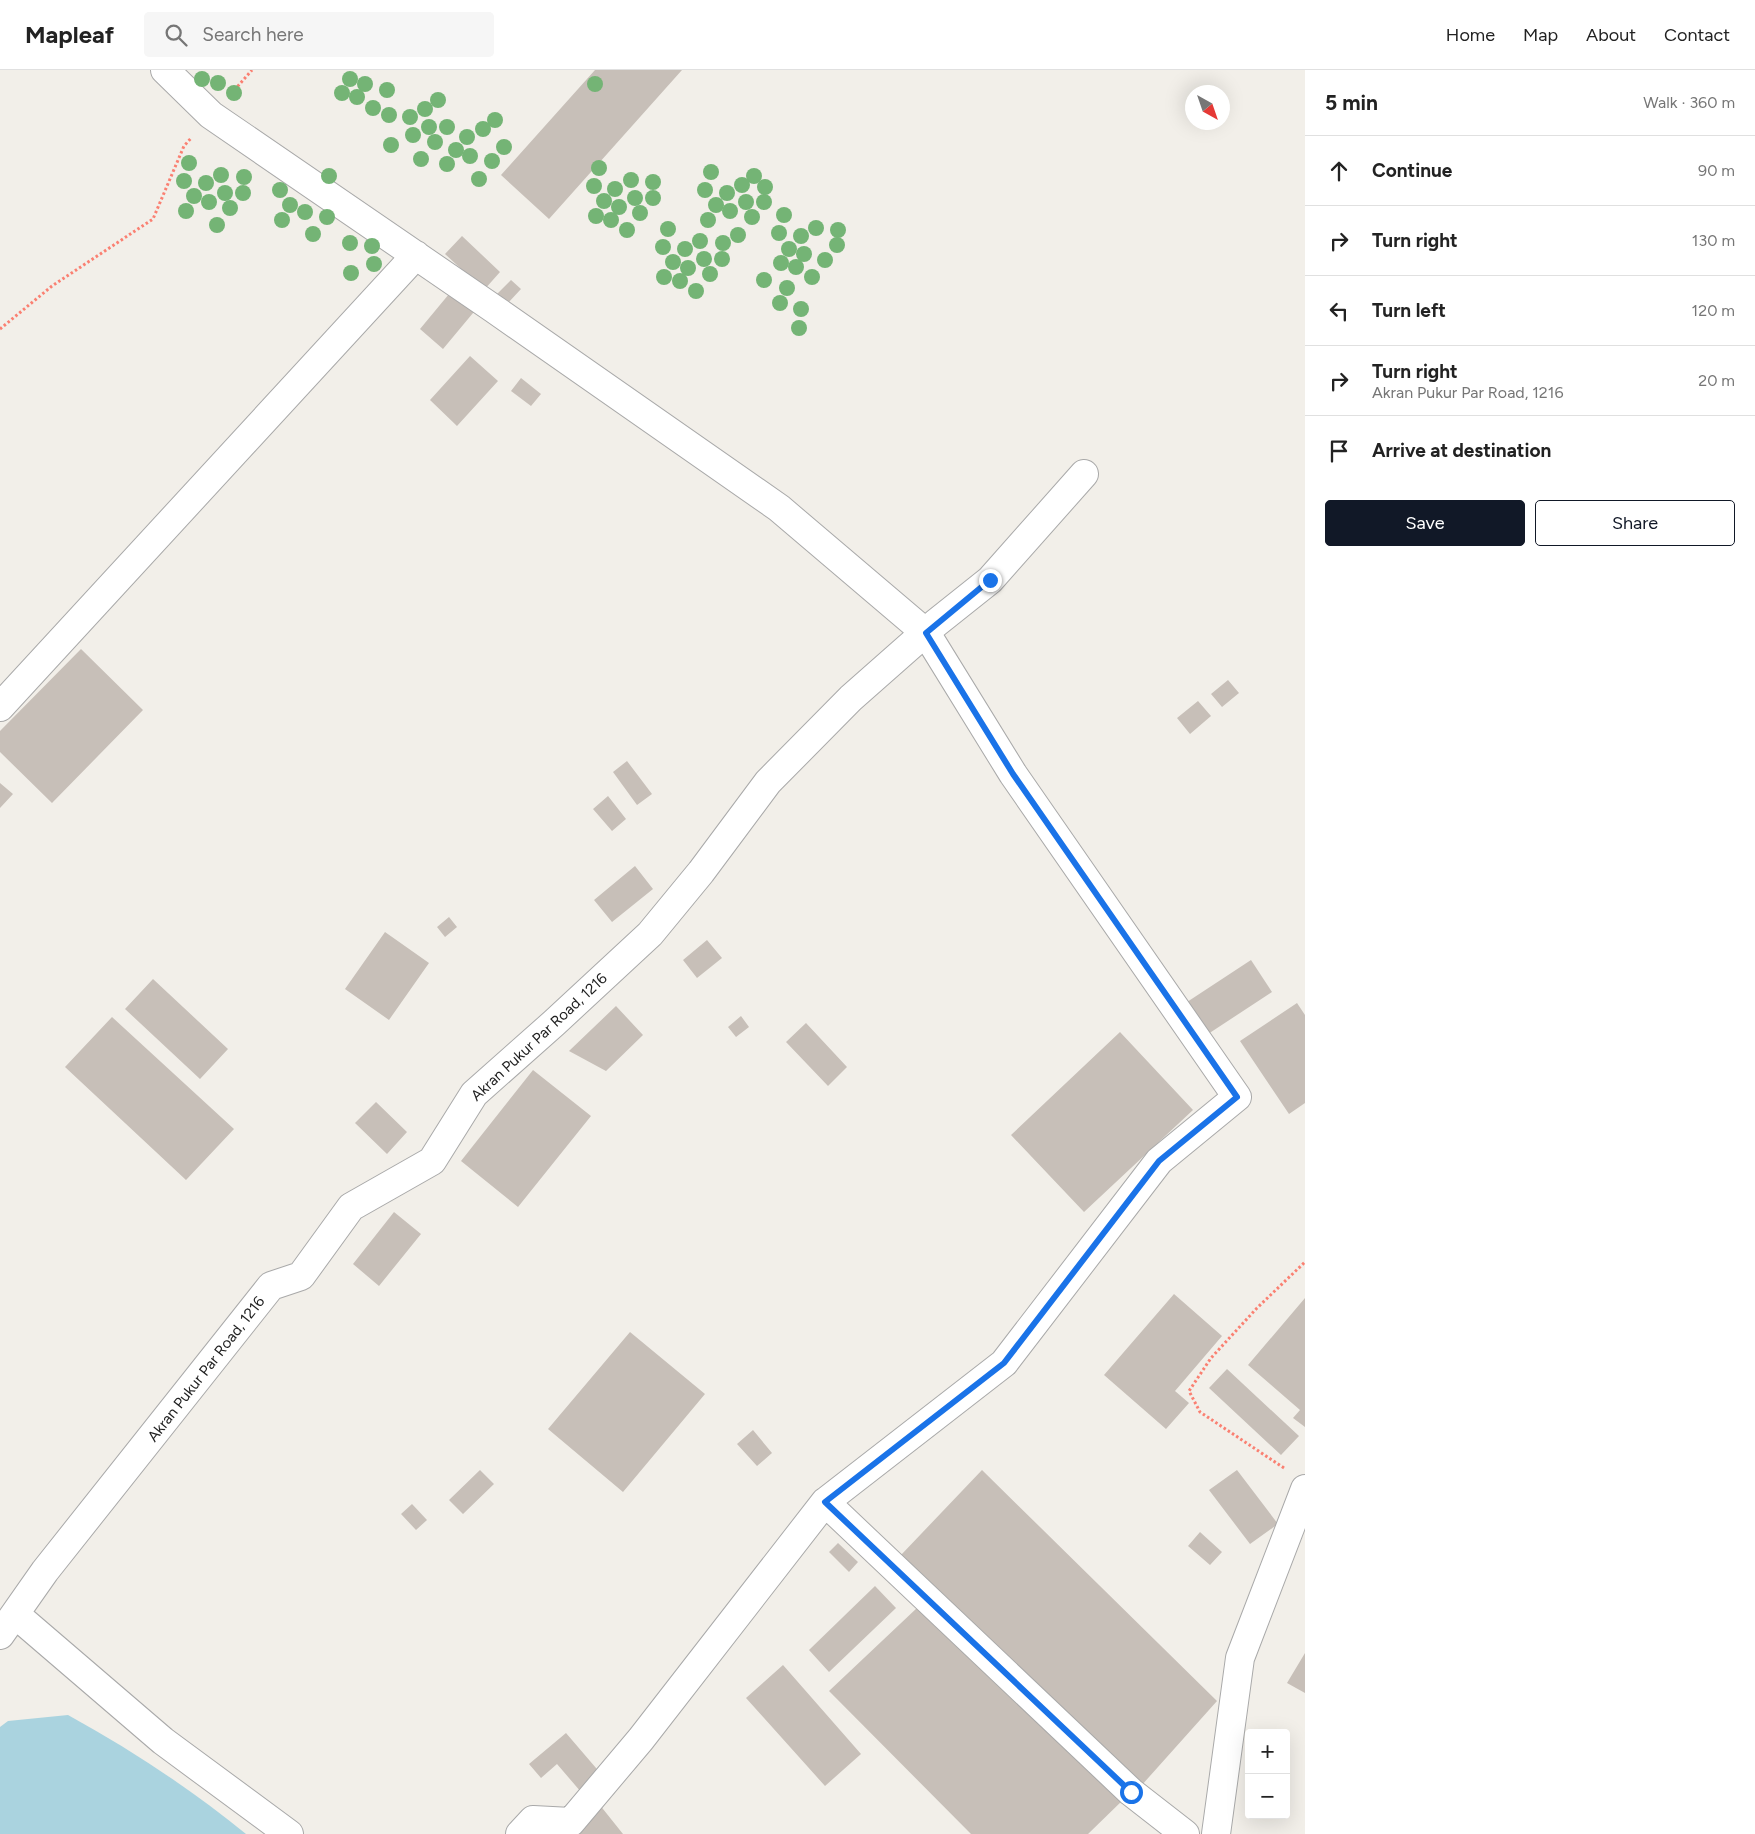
<!DOCTYPE html>
<html lang="en">
<head>
<meta charset="utf-8">
<style>
  :root { --surface:#fff; --page:#f6f6f6; --text:#222; --muted:#767676; --line:#e0e0e0; --accent:#111827 }
  body { margin:0; font-family:Figtree,sans-serif; background:var(--page); color:var(--text) }
  .controls { position:absolute; right:15px; bottom:15px; display:grid; overflow:hidden; border-radius:5px; box-shadow:0 5px 20px #0002 }
  .controls button { width:45px; height:45px; display:grid; place-items:center; padding:0; border:0; border-bottom:1px solid var(--line); background:var(--surface); color:var(--text); font:25px sans-serif }
  .compass { position:absolute; left:1185px; top:15px; width:45px; height:45px; border-radius:50%; background:var(--surface); box-shadow:0 5px 20px #0002; rotate:140deg }
  .stop { position:absolute; width:15px; height:15px; margin:-11px; border:4px solid #1a73e8; border-radius:50%; background:#fff }
  .stop.end { background:#1a73e8; border-color:#fff; box-shadow:0 1px 5px #0008 }
  .list { margin:0; padding:0; list-style:none }
  h2 { display:flex; justify-content:space-between; align-items:center; height:65px; margin:0; padding:0 20px; font-size:21px }
  h2 small { font-size:16px; font-weight:400; color:var(--muted) }
  .list li { display:grid; grid-template-columns:32px 1fr auto; gap:15px; align-items:center; box-sizing:border-box; height:70px; padding:0 20px; border-top:1px solid var(--line) }
  .list b { display:block; font-size:19px; white-space:nowrap }
  .list p { margin:0; font-size:16px; white-space:nowrap; color:var(--muted) }
  .list em { font-size:16px; font-style:normal; color:var(--muted) }
  .actions { display:flex; gap:10px; padding:15px 20px }
  .actions a { flex:1; padding:11px 0; border:1px solid var(--accent); border-radius:5px; text-align:center; font-size:18px; color:var(--accent) }
  .actions .main { background:var(--accent); color:#fff }
  .icon { flex:none; width:28px; height:28px; fill:none; stroke:currentColor; stroke-width:2; stroke-linecap:round; stroke-linejoin:round }
  .map { position:relative; flex:none; width:1305px; height:1764px; overflow:hidden }
  header { display:flex; align-items:center; gap:30px; box-sizing:border-box; height:70px; padding:0 25px; background:var(--surface); border-bottom:1px solid var(--line) }
  header strong { font-size:24px }
  nav { display:flex; gap:28px; margin-inline-start:auto; font-size:18px }
  .search { width:350px; height:45px; background:var(--page); display:flex; align-items:center; gap:12px; box-sizing:border-box; padding:0 18px; border-radius:5px; color:var(--muted); font-size:19px }
  main { display:flex }
  aside { flex:1; background:var(--surface) }
  .map>svg:first-child { display:block }
  .water { fill:#aad3df }
  .building { fill:#c7bfb8 }
  .lines { fill:none; stroke-linecap:round; stroke-linejoin:round }
  .minor-casing { stroke:#a9a9a9; stroke-width:30 }
  .path { stroke:#fa8072; stroke-width:3; stroke-dasharray:2.5 2.5; stroke-linecap:butt }
  .minor { stroke:#fff; stroke-width:28 }
  .tree { fill:#74b475 }
  .route { stroke:#1a73e8; stroke-width:6 }
  .labels { text-anchor:middle; stroke-width:4; stroke-linejoin:round; paint-order:stroke }
  .street-label { font-size:15px; fill:#222; stroke:#fff }
</style>
</head>
<body>
<header>
<strong>Mapleaf</strong>
<div class="search"><svg class="icon" aria-label="search" viewBox="0 0 24 24"><circle cx="10" cy="10" r="6"/><path d="M15 15l6 6"/></svg>Search here</div>
<nav><a>Home</a><a>Map</a><a>About</a><a>Contact</a></nav>
</header>
<main>
<div class="map">
<svg width="1305" height="1764" viewBox="0 0 1305 1764">
  <rect width="100%" height="100%" fill="#f2efe9"/>
  <path class="water" d="M68 1645C130 1679 191 1719 246 1764H0V1657L8 1651Z"/>
  <path class="building" d="M595 0H682L549 149 501 105Z
    M462 166 500 202 484 220 445 184Z
    M511 210 521 219 507 234 497 224Z
    M454 218 478 237 443 279 420 259Z
    M470 286 498 311 457 356 430 330Z
    M521 308 541 324 531 336 511 321Z
    M81 579 143 640 52 733 0 682V661Z
    M1228 610 1239 623 1222 637 1211 624Z
    M1198 631 1211 646 1190 664 1177 648Z
    M627 691 652 724 637 735 613 702Z
    M0 713 13 724 0 738Z
    M608 726 626 749 612 761 593 739Z
    M635 796 653 819 612 852 594 830Z
    M449 847 457 857 445 867 437 857Z
    M385 862 429 893 389 950 345 919Z
    M707 870 722 888 697 908 683 890Z
    M1251 890 1272 922 1205 966 1184 934Z
    M153 909 228 979 200 1009 125 939Z
    M1297 933 1305 945V1033L1289 1044 1240 971Z
    M616 936 643 965 606 1001 569 981Z
    M741 946 749 957 736 967 728 957Z
    M112 947 234 1059 186 1110 65 997Z
    M806 953 847 997 828 1016 786 972Z
    M1120 962 1193 1040 1084 1142 1011 1065Z
    M533 1000 591 1046 518 1137 461 1091Z
    M376 1032 407 1062 387 1084 355 1053Z
    M394 1142 421 1164 379 1216 353 1194Z
    M1174 1224 1222 1266 1175 1321 1189 1333 1166 1359 1104 1305Z
    M1305 1228V1357L1293 1348 1300 1340 1248 1295Z
    M630 1262 705 1324 623 1422 548 1359Z
    M1227 1299 1299 1366 1281 1385 1209 1318Z
    M753 1360 772 1383 757 1396 737 1374Z
    M480 1400 494 1414 463 1444 449 1430Z
    M982 1400 1217 1631 1141 1716 901 1485Z
    M1237 1400 1278 1454 1250 1474 1209 1420Z
    M412 1434 427 1450 416 1460 401 1444Z
    M1200 1462 1222 1482 1210 1495 1188 1476Z
    M838 1473 858 1492 849 1502 829 1482Z
    M875 1516 896 1538 829 1602 809 1580Z
    M918 1537 1125 1728 1088 1764H971L829 1621Z
    M1305 1583V1623L1287 1613Z
    M783 1595 861 1684 825 1716 746 1628Z
    M566 1663 602 1705 581 1722 557 1694 541 1708 529 1694Z
    M599 1734 623 1764H561Z"/>
  <g class="lines">
    <defs>
      <path id="minor" d="M165 0 211 45 494 239 779 438 926 563 1013 704 1237 1027 1159 1091 1004 1293 825 1432
        M0 637 416 185
        M15 1544 163 1671 289 1764
        M0 1565 45 1501 271 1216 301 1206 351 1137 432 1091 474 1024 554 953 650 864 701 802 768 712 851 628 936 553 990 510 1084 404
        M520 1764 533 1750 571 1752 641 1669 825 1432 1131 1722 1185 1764
        M1216 1764 1240 1588 1305 1419"/>
    </defs>
    <use href="#minor" class="minor-casing"/>
    <path class="path" d="M231 24 252 0
      M0 259 52 216 153 149 184 76 192 67
      M1284 1398 1200 1342 1189 1321 1211 1288 1257 1238 1305 1192"/>
    <use href="#minor" class="minor"/>
  </g>
  <g class="tree">
    <circle cx="202" cy="9" r="8"/>
    <circle cx="350" cy="9" r="8"/>
    <circle cx="218" cy="13" r="8"/>
    <circle cx="365" cy="14" r="8"/>
    <circle cx="595" cy="14" r="8"/>
    <circle cx="387" cy="20" r="8"/>
    <circle cx="234" cy="23" r="8"/>
    <circle cx="342" cy="23" r="8"/>
    <circle cx="357" cy="27" r="8"/>
    <circle cx="438" cy="30" r="8"/>
    <circle cx="373" cy="38" r="8"/>
    <circle cx="425" cy="39" r="8"/>
    <circle cx="389" cy="45" r="8"/>
    <circle cx="410" cy="47" r="8"/>
    <circle cx="495" cy="50" r="8"/>
    <circle cx="429" cy="57" r="8"/>
    <circle cx="447" cy="57" r="8"/>
    <circle cx="483" cy="59" r="8"/>
    <circle cx="413" cy="65" r="8"/>
    <circle cx="467" cy="67" r="8"/>
    <circle cx="435" cy="72" r="8"/>
    <circle cx="391" cy="75" r="8"/>
    <circle cx="504" cy="77" r="8"/>
    <circle cx="456" cy="80" r="8"/>
    <circle cx="470" cy="86" r="8"/>
    <circle cx="421" cy="89" r="8"/>
    <circle cx="492" cy="91" r="8"/>
    <circle cx="189" cy="93" r="8"/>
    <circle cx="447" cy="94" r="8"/>
    <circle cx="599" cy="98" r="8"/>
    <circle cx="711" cy="102" r="8"/>
    <circle cx="221" cy="105" r="8"/>
    <circle cx="329" cy="106" r="8"/>
    <circle cx="754" cy="106" r="8"/>
    <circle cx="244" cy="107" r="8"/>
    <circle cx="479" cy="109" r="8"/>
    <circle cx="631" cy="110" r="8"/>
    <circle cx="184" cy="111" r="8"/>
    <circle cx="653" cy="112" r="8"/>
    <circle cx="206" cy="113" r="8"/>
    <circle cx="742" cy="115" r="8"/>
    <circle cx="594" cy="116" r="8"/>
    <circle cx="765" cy="117" r="8"/>
    <circle cx="615" cy="119" r="8"/>
    <circle cx="280" cy="120" r="8"/>
    <circle cx="705" cy="120" r="8"/>
    <circle cx="225" cy="123" r="8"/>
    <circle cx="243" cy="123" r="8"/>
    <circle cx="727" cy="123" r="8"/>
    <circle cx="194" cy="126" r="8"/>
    <circle cx="635" cy="128" r="8"/>
    <circle cx="653" cy="128" r="8"/>
    <circle cx="604" cy="131" r="8"/>
    <circle cx="209" cy="132" r="8"/>
    <circle cx="746" cy="132" r="8"/>
    <circle cx="764" cy="132" r="8"/>
    <circle cx="290" cy="135" r="8"/>
    <circle cx="716" cy="135" r="8"/>
    <circle cx="619" cy="137" r="8"/>
    <circle cx="230" cy="138" r="8"/>
    <circle cx="186" cy="141" r="8"/>
    <circle cx="730" cy="141" r="8"/>
    <circle cx="305" cy="142" r="8"/>
    <circle cx="640" cy="143" r="8"/>
    <circle cx="784" cy="145" r="8"/>
    <circle cx="596" cy="146" r="8"/>
    <circle cx="327" cy="147" r="8"/>
    <circle cx="752" cy="147" r="8"/>
    <circle cx="282" cy="150" r="8"/>
    <circle cx="611" cy="150" r="8"/>
    <circle cx="708" cy="150" r="8"/>
    <circle cx="217" cy="155" r="8"/>
    <circle cx="816" cy="158" r="8"/>
    <circle cx="668" cy="159" r="8"/>
    <circle cx="627" cy="160" r="8"/>
    <circle cx="838" cy="160" r="8"/>
    <circle cx="779" cy="163" r="8"/>
    <circle cx="313" cy="164" r="8"/>
    <circle cx="738" cy="165" r="8"/>
    <circle cx="801" cy="166" r="8"/>
    <circle cx="700" cy="171" r="8"/>
    <circle cx="350" cy="173" r="8"/>
    <circle cx="723" cy="173" r="8"/>
    <circle cx="837" cy="175" r="8"/>
    <circle cx="372" cy="176" r="8"/>
    <circle cx="663" cy="177" r="8"/>
    <circle cx="685" cy="179" r="8"/>
    <circle cx="789" cy="179" r="8"/>
    <circle cx="804" cy="184" r="8"/>
    <circle cx="704" cy="189" r="8"/>
    <circle cx="722" cy="189" r="8"/>
    <circle cx="825" cy="190" r="8"/>
    <circle cx="673" cy="192" r="8"/>
    <circle cx="781" cy="193" r="8"/>
    <circle cx="374" cy="194" r="8"/>
    <circle cx="796" cy="197" r="8"/>
    <circle cx="688" cy="198" r="8"/>
    <circle cx="351" cy="203" r="8"/>
    <circle cx="710" cy="204" r="8"/>
    <circle cx="664" cy="207" r="8"/>
    <circle cx="812" cy="207" r="8"/>
    <circle cx="764" cy="210" r="8"/>
    <circle cx="680" cy="211" r="8"/>
    <circle cx="787" cy="218" r="8"/>
    <circle cx="696" cy="221" r="8"/>
    <circle cx="780" cy="233" r="8"/>
    <circle cx="801" cy="239" r="8"/>
    <circle cx="799" cy="258" r="8"/>
  </g>
  <g class="lines">
    <path class="route" d="M990 510 926 563 1013 704 1237 1027 1159 1091 1004 1293 825 1432 1131 1722"/>
  </g>
  <g class="labels">
    <g class="street-label">
      <text transform="translate(539 967) rotate(-43)" y="5">Akran Pukur Par Road, 1216</text>
      <text transform="translate(206 1299) rotate(-52)" y="5">Akran Pukur Par Road, 1216</text>
    </g>
  </g>
</svg>
<div class="controls">
<button>+</button>
<button>−</button>
</div>
<svg class="compass" viewBox="-18 -18 36 36"><path d="M0-13l5 13h-10z" fill="#e53935"/><path d="M0 13l5-13h-10z" fill="#767676"/></svg>
<div class="stop" style="left:1131px;top:1722px"></div>
<div class="stop end" style="left:990px;top:510px"></div>
</div>
<aside>
<h2>5 min<small>Walk · 360 m</small></h2>
<ul class="list">
<li><svg class="icon" aria-label="ahead" viewBox="0 0 24 24"><path d="M12 20V5M6 11l6-6 6 6"/></svg><div><b>Continue</b></div><em>90 m</em></li>
<li><svg class="icon" aria-label="right" viewBox="0 0 24 24"><path d="M7 20v-9h11M14 6l5 5-5 5"/></svg><div><b>Turn right</b></div><em>130 m</em></li>
<li><svg class="icon" aria-label="left" viewBox="0 0 24 24"><path d="M17 20v-9H6M10 6l-5 5 5 5"/></svg><div><b>Turn left</b></div><em>120 m</em></li>
<li><svg class="icon" aria-label="right" viewBox="0 0 24 24"><path d="M7 20v-9h11M14 6l5 5-5 5"/></svg><div><b>Turn right</b><p>Akran Pukur Par Road, 1216</p></div><em>20 m</em></li>
<li><svg class="icon" aria-label="arrive" viewBox="0 0 24 24"><path d="M6 21V4h12l-3 4 3 4H6"/></svg><div><b>Arrive at destination</b></div></li>
</ul>
<div class="actions"><a class="main">Save</a><a>Share</a></div>
</aside>
</main>
</body>
</html>
